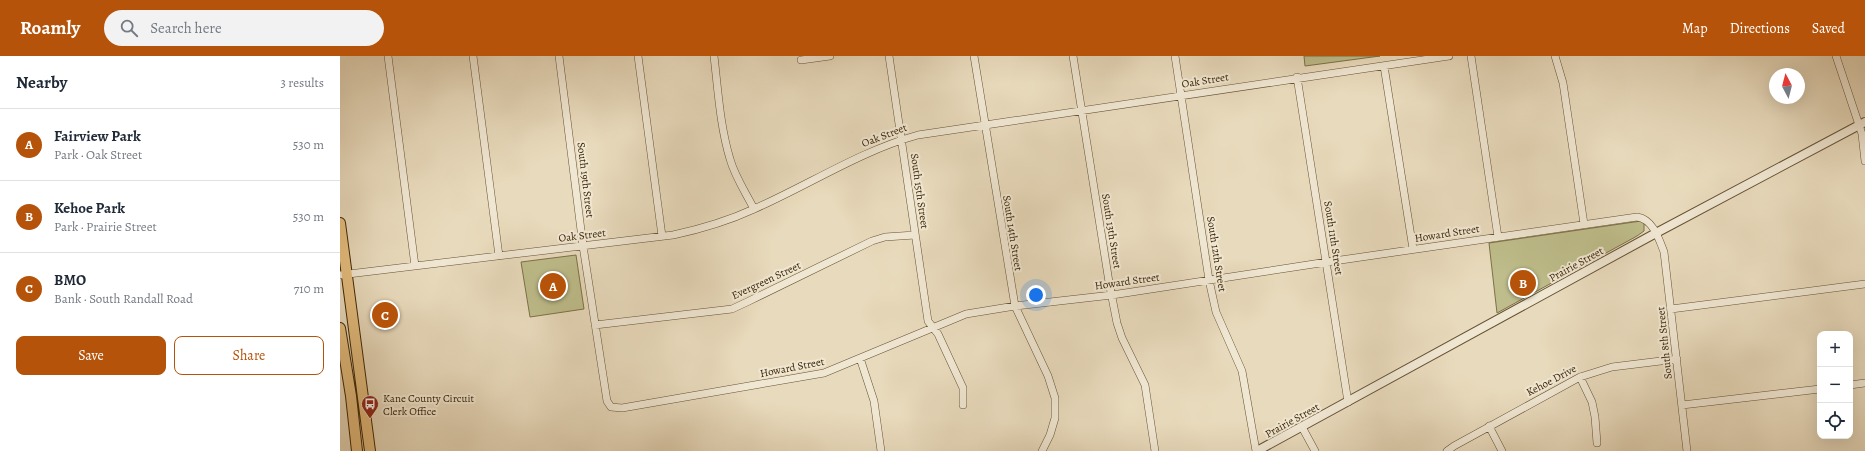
<!DOCTYPE html>
<html lang="en">
<head>
<meta charset="utf-8">
<style>
  :root { --surface:#fff; --page:#f2f2f3; --text:#1f2937; --muted:#747a83; --line:#e0e1e3; --accent:#b45309 }
  body { margin:0; font-family:Alegreya,serif; background:var(--page); color:var(--text) }
  .controls { position:absolute; right:12px; bottom:12px; display:grid; overflow:hidden; border-radius:8px; box-shadow:0 4px 16px #0002 }
  .controls button { width:36px; height:36px; display:grid; place-items:center; padding:0; border:0; border-bottom:1px solid var(--line); background:var(--surface); color:var(--text); font:20px sans-serif }
  .compass { position:absolute; left:1429px; top:12px; width:36px; height:36px; border-radius:50%; background:var(--surface); box-shadow:0 4px 16px #0002; rotate:353deg }
  .you { position:absolute; left:696px; top:239px; width:14px; height:14px; margin:-10px; border:3px solid #fff; border-radius:50%; background:#1a73e8; box-shadow:0 0 0 6px #1a73e833 }
  .badge { display:grid; place-items:center; width:26px; height:26px; border-radius:50%; background:var(--accent); color:#fff; font-size:13px; font-weight:700 }
  .pin { position:absolute; translate:-50% -50%; border:2px solid #fff; box-shadow:0 1px 4px #0006 }
  .list { margin:0; padding:0; list-style:none }
  h2 { display:flex; justify-content:space-between; align-items:center; height:52px; margin:0; padding:0 16px; font-size:17px }
  h2 small { font-size:13px; font-weight:400; color:var(--muted) }
  .list li { display:grid; grid-template-columns:26px 1fr auto; gap:12px; align-items:center; box-sizing:border-box; height:72px; padding:0 16px; border-top:1px solid var(--line) }
  .list b { display:block; font-size:15px; white-space:nowrap }
  .list p { margin:0; font-size:13px; white-space:nowrap; color:var(--muted) }
  .list em { font-size:13px; font-style:normal; color:var(--muted) }
  .actions { display:flex; gap:8px; padding:12px 16px }
  .actions a { flex:1; padding:9px 0; border:1px solid var(--accent); border-radius:8px; text-align:center; font-size:14px; color:var(--accent) }
  .actions .main { background:var(--accent); color:#fff }
  .icon { flex:none; width:22px; height:22px; fill:none; stroke:currentColor; stroke-width:2; stroke-linecap:round; stroke-linejoin:round }
  .map { position:relative; flex:none; width:1525px; height:395px; overflow:hidden }
  header { display:flex; align-items:center; gap:24px; box-sizing:border-box; height:56px; padding:0 20px; background:var(--accent); color:#fff }
  header strong { font-size:19px }
  nav { display:flex; gap:22px; margin-inline-start:auto; font-size:14px }
  .search { width:280px; height:36px; background:var(--page); display:flex; align-items:center; gap:10px; box-sizing:border-box; padding:0 14px; border-radius:22px; color:var(--muted); font-size:15px }
  main { display:flex }
  aside { flex:1; background:var(--surface) }
  .map>svg:first-child { display:block }
  .green { fill:#bebd8b; stroke:#7c7148 }
  .lines { fill:none; stroke-linecap:round; stroke-linejoin:round }
  .minor-casing { stroke:#665233; stroke-width:8 }
  .tertiary-casing { stroke:#665233; stroke-width:10 }
  .primary-casing { stroke:#3b2505; stroke-width:12 }
  .minor { stroke:#f0e7d3; stroke-width:7 }
  .tertiary { stroke:#f0e7d3; stroke-width:8 }
  .primary { stroke:#e4bd7e; stroke-width:10 }
  .labels { text-anchor:middle; stroke-width:4; stroke-linejoin:round; paint-order:stroke }
  .street-label { font-size:11px; fill:#3b2505; stroke:#f0e7d3 }
  .poi-label { font-size:11px; fill:#3b2505; stroke:#f0e7d3; text-anchor:start }
</style>
</head>
<body>
<header>
<strong>Roamly</strong>
<div class="search"><svg class="icon" aria-label="search" viewBox="0 0 24 24"><circle cx="10" cy="10" r="6"/><path d="M15 15l6 6"/></svg>Search here</div>
<nav><a>Map</a><a>Directions</a><a>Saved</a></nav>
</header>
<main>
<aside>
<h2>Nearby<small>3 results</small></h2>
<ul class="list">
<li><span class="badge">A</span><div><b>Fairview Park</b><p>Park · Oak Street</p></div><em>530 m</em></li>
<li><span class="badge">B</span><div><b>Kehoe Park</b><p>Park · Prairie Street</p></div><em>530 m</em></li>
<li><span class="badge">C</span><div><b>BMO</b><p>Bank · South Randall Road</p></div><em>710 m</em></li>
</ul>
<div class="actions"><a class="main">Save</a><a>Share</a></div>
</aside>
<div class="map">
<svg width="1525" height="395" viewBox="0 0 1525 395">
  <rect width="100%" height="100%" fill="#e8dabc"/>
  <filter id="stains"><feTurbulence type="fractalNoise" baseFrequency=".005" numOctaves="4"/><feColorMatrix values="0 0 0 0 .2 0 0 0 0 .09 0 0 0 0 .02 0 0 0 .5 -.17"/></filter>
  <radialGradient id="worn" r=".72"><stop offset=".6" stop-color="#630" stop-opacity="0"/><stop offset="1" stop-color="#630" stop-opacity=".3"/></radialGradient>
  <path class="green" d="M964 0H1040L965 10Z
    M1301 165 1304 167V175L1297 180 1157 257 1149 187Z
    M236 199 244 253 190 261 181 206Z"/>
  <g class="lines">
    <defs>
      <path id="minor" d="M48 0 75 210
        M133 0 159 200
        M219 0 243 190 267 345 271 351 282 352 484 317 626 258 675 250 772 239 987 206 1297 161C1313 163 1319 183 1324 196L1347 395
        M298 0 322 180
        M374 0C378 34 380 70 390 103 395 121 406 137 414 153
        M549 0 588 265 598 278 623 332V349
        M634 0 675 250 708 320 715 342V362L710 379 702 395
        M733 0 769 226 777 267 782 282 805 329 815 395
        M835 0 869 224 876 256 902 315 916 395
        M1131 0 1158 181
        M1215 0 1223 27 1244 168
        M1496 0 1522 78 1525 105
        M461 4 490 0
        M1044 10 1073 193
        M957 21 1008 346
        M0 219 333 179C361 173 388 165 414 153 469 129 520 95 578 79L1109 0
        M1331 253 1525 228
        M255 269 392 253 407 246 532 185 545 181 575 179
        M520 302 534 345 541 395
        M1240 321 1252 346 1255 361 1257 387
        M1510 329 1525 327
        M1342 349 1480 333
        M1149 370 1162 395
        M962 371 975 395
        M1107 395 1114 390 1240 321 1272 311 1337 303"/>
      <path id="tertiary" d="M917 395 1316 177 1525 66"/>
      <path id="primary" d="M0 167 30 395
        M0 272 11 340 17 395"/>
    </defs>
    <use href="#minor" class="minor-casing"/>
    <use href="#tertiary" class="tertiary-casing"/>
    <use href="#primary" class="primary-casing"/>
    <use href="#minor" class="minor"/>
    <use href="#tertiary" class="tertiary"/>
    <use href="#primary" class="primary"/>
  </g>
  <defs>
    <symbol id="bus-pin" viewBox="-11 -11 22 30"><path d="M0 17L-7.5 6A9.5 9.5 0 1 1 7.5 6Z" fill="#8f2418" stroke="#f0e7d3"/><path d="M-5-6H5V4H4V6H2V4H-2V6H-4V4H-5ZM-3.5-4V0h7V-4ZM-3.5 1.2v1.5H-2V1.2ZM2 1.2v1.5H3.5V1.2Z" fill="#fff"/></symbol>
  </defs>
  <g fill-rule="evenodd">
    <use href="#bus-pin" x="20" y="338" width="20" height="27"/>
  </g>
  <g class="labels">
    <g class="street-label">
      <text transform="translate(865 24) rotate(-9)" y="4">Oak Street</text>
      <text transform="translate(544 79) rotate(-21)" y="4">Oak Street</text>
      <text transform="translate(246 124) rotate(83)" y="4">South 19th Street</text>
      <text transform="translate(580 135) rotate(82)" y="4">South 15th Street</text>
      <text transform="translate(772 175) rotate(81)" y="4">South 13th Street</text>
      <text transform="translate(673 177) rotate(81)" y="4">South 14th Street</text>
      <text transform="translate(1107 177) rotate(-9)" y="4">Howard Street</text>
      <text transform="translate(242 179) rotate(-7)" y="4">Oak Street</text>
      <text transform="translate(994 182) rotate(81)" y="4">South 11th Street</text>
      <text transform="translate(877 198) rotate(81)" y="4">South 12th Street</text>
      <text transform="translate(1236 208) rotate(-29)" y="4">Prairie Street</text>
      <text transform="translate(426 224) rotate(-25)" y="4">Evergreen Street</text>
      <text transform="translate(787 225) rotate(-8)" y="4">Howard Street</text>
      <text transform="translate(1324 287) rotate(-96)" y="4">South 8th Street</text>
      <text transform="translate(452 311) rotate(-11)" y="4">Howard Street</text>
      <text transform="translate(1211 324) rotate(-28)" y="4">Kehoe Drive</text>
      <text transform="translate(952 364) rotate(-29)" y="4">Prairie Street</text>
    </g>
    <g class="poi-label">
      <text x="43" y="346">Kane County Circuit<tspan x="43" dy="13">Clerk Office</tspan></text>
    </g>
  </g>
  <rect width="100%" height="100%" filter="url(#stains)"/>
  <rect width="100%" height="100%" fill="url(#worn)"/>
</svg>
<div class="controls">
<button>+</button>
<button>−</button>
<button><svg class="icon" aria-label="locate" viewBox="0 0 24 24"><circle cx="12" cy="12" r="6"/><path d="M12 2v4M12 18v4M2 12h4M18 12h4"/></svg></button>
</div>
<svg class="compass" viewBox="-18 -18 36 36"><path d="M0-13l5 13h-10z" fill="#e53935"/><path d="M0 13l5-13h-10z" fill="#747a83"/></svg>
<div class="you"></div>
<div class="pin badge" style="left:213px;top:230px">A</div>
<div class="pin badge" style="left:1183px;top:227px">B</div>
<div class="pin badge" style="left:45px;top:259px">C</div>
</div>
</main>
</body>
</html>
